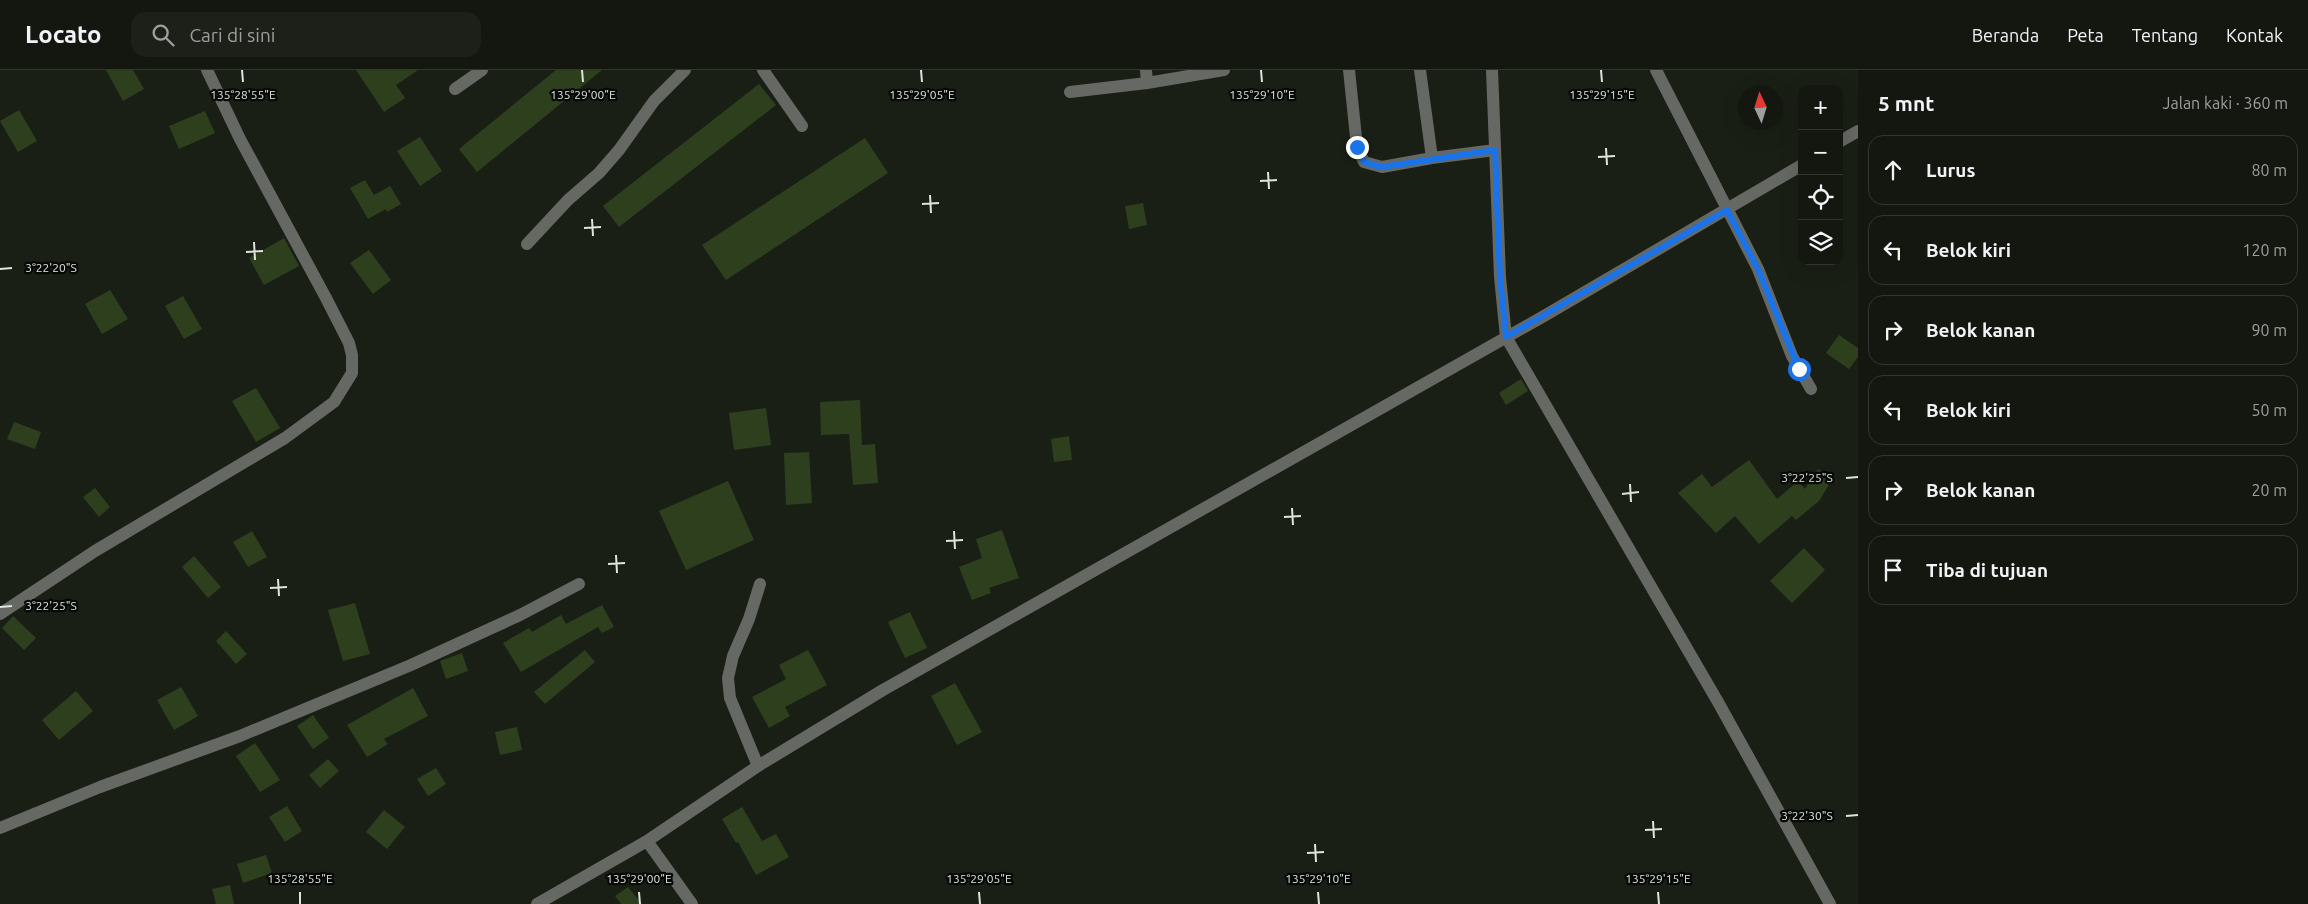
<!DOCTYPE html>
<html lang="id">
<head>
<meta charset="utf-8">
<style>
  :root { --surface:#141710; --page:#1d2019; --text:#f1f3f6; --muted:#9d9f9f; --line:#333630 }
  body { margin:0; font-family:Ubuntu,sans-serif; background:var(--page); color:var(--text) }
  .controls { position:absolute; right:15px; top:15px; display:grid; overflow:hidden; border-radius:10px; box-shadow:0 5px 20px #0002 }
  .controls button { width:45px; height:45px; display:grid; place-items:center; padding:0; border:0; border-bottom:1px solid var(--line); background:var(--surface); color:var(--text); font:25px sans-serif }
  .compass { position:absolute; left:1738px; top:15px; width:45px; height:45px; border-radius:50%; background:var(--surface); box-shadow:0 5px 20px #0002; rotate:356deg }
  .stop { position:absolute; width:15px; height:15px; margin:-11px; border:4px solid #1a73e8; border-radius:50%; background:#fff }
  .stop.end { background:#1a73e8; border-color:#fff; box-shadow:0 1px 5px #0008 }
  .list { margin:0; padding:0; list-style:none }
  h2 { display:flex; justify-content:space-between; align-items:center; height:65px; margin:0; padding:0 20px; font-size:21px }
  h2 small { font-size:16px; font-weight:400; color:var(--muted) }
  .list li { display:grid; grid-template-columns:32px 1fr auto; gap:15px; align-items:center; box-sizing:border-box; height:70px; margin:0 10px 10px; padding:0 10px; border:1px solid var(--line); border-radius:15px }
  .list b { display:block; font-size:19px; white-space:nowrap }
  .list em { font-size:16px; font-style:normal; color:var(--muted) }
  .icon { flex:none; width:28px; height:28px; fill:none; stroke:currentColor; stroke-width:2; stroke-linecap:round; stroke-linejoin:round }
  .map { position:relative; flex:none; width:1858px; height:834px; overflow:hidden }
  header { display:flex; align-items:center; gap:30px; box-sizing:border-box; height:70px; padding:0 25px; background:var(--surface); border-bottom:1px solid var(--line) }
  header strong { font-size:24px }
  nav { display:flex; gap:28px; margin-inline-start:auto; font-size:18px }
  .search { width:350px; height:45px; background:var(--page); display:flex; align-items:center; gap:12px; box-sizing:border-box; padding:0 18px; border-radius:15px; color:var(--muted); font-size:19px }
  main { display:flex }
  aside { flex:1; background:var(--surface) }
  .map>svg:first-child { display:block }
  .building { fill:#2e3f1e }
  .lines { fill:none; stroke-linecap:round; stroke-linejoin:round }
  .minor { stroke:#666864; stroke-width:12 }
  .route { stroke:#1a73e8; stroke-width:6 }
  .ticks { fill:none; stroke:#e1e4de; stroke-width:2 }
  .ticks-label { font-size:12px; text-anchor:middle; fill:#e1e4de; stroke:#060805; stroke-width:4.5; stroke-linejoin:round; paint-order:stroke }
</style>
</head>
<body>
<header>
<strong>Locato</strong>
<div class="search"><svg class="icon" aria-label="search" viewBox="0 0 24 24"><circle cx="10" cy="10" r="6"/><path d="M15 15l6 6"/></svg>Cari di sini</div>
<nav><a>Beranda</a><a>Peta</a><a>Tentang</a><a>Kontak</a></nav>
</header>
<main>
<div class="map">
<svg width="1858" height="834" viewBox="0 0 1858 834">
  <rect width="100%" height="100%" fill="#1a1f16"/>
  <path class="building" d="M106 0H133L144 19 123 31Z
    M356 0H418L396 15 405 28 384 42Z
    M556 0H602L477 102 459 79Z
    M759 14 776 35 619 157 603 136Z
    M19 40 37 71 18 82 0 51Z
    M205 41 215 63 179 79 169 56Z
    M420 67 442 101 420 116 397 81Z
    M865 68 888 103 726 210 702 175Z
    M365 110 374 125 390 116 401 134 387 142 386 139 368 149 350 118Z
    M1143 133 1147 155 1129 159 1125 136Z
    M284 168 299 196 264 215 249 188Z
    M369 180 391 210 373 224 350 193Z
    M110 220 128 249 102 264 85 234Z
    M183 226 202 259 184 269 165 236Z
    M1839 265 1858 278V287L1849 299 1826 283Z
    M1521 309 1528 321 1506 335 1499 323Z
    M256 318 280 358 256 372 232 331Z
    M860 330 862 375 875 374 878 413 853 415 849 364 821 365 820 332Z
    M766 338 771 375 734 380 729 343Z
    M14 352 41 362 35 379 7 369Z
    M1069 366 1072 390 1054 392 1051 369Z
    M809 382 812 433 786 435 784 383Z
    M1749 390 1777 429 1798 411 1805 419 1818 399 1833 408 1819 431 1796 450 1792 446 1759 474 1735 446 1716 463 1678 423 1702 404 1712 417Z
    M728 411 754 470 686 500 659 441Z
    M95 418 110 437 99 447 83 427Z
    M1002 460 1019 508 989 518 991 523 972 530 959 497 982 488 976 469Z
    M252 461 267 487 248 497 233 472Z
    M1804 478 1825 500 1792 533 1770 511Z
    M194 486 221 517 208 528 182 497Z
    M355 533 370 584 343 591 328 540Z
    M602 535 614 557 602 563 598 557 521 602 503 573 529 558 532 562 561 545 566 554Z
    M910 542 927 578 905 588 888 552Z
    M13 546 36 568 24 580 2 558Z
    M226 561 247 584 236 594 216 571Z
    M585 580 595 592 545 634 534 622Z
    M808 580 827 615 785 637 790 646 769 658 752 627 786 609 779 595Z
    M462 583 468 601 446 609 440 591Z
    M955 613 982 662 957 675 931 626Z
    M181 617 198 646 174 660 157 630Z
    M413 618 428 646 384 669 388 674 367 687 347 655Z
    M76 621 93 641 59 670 42 650Z
    M313 645 329 668 313 679 297 656Z
    M517 657 522 680 500 685 495 662Z
    M255 673 280 710 260 722 236 686Z
    M328 689 339 701 320 718 309 705Z
    M436 698 446 714 428 726 417 709Z
    M287 736 302 761 285 772 269 747Z
    M742 737 762 771 776 764 789 787 756 805 738 772 736 773 722 749Z
    M384 740 405 757 387 779 366 762Z
    M266 785 272 803 243 813 237 794Z
    M230 815 234 834H216L212 819Z
    M628 817 642 834H621L615 826Z"/>
  <g class="lines">
    <path class="minor" d="M763 0 802 56
      M1146 0 1147 13 1224 0
      M1349 0 1357 77 1364 92 1382 97 1432 88
      M1420 0 1432 88 1495 80
      M1492 0 1500 207 1506 267 1718 632 1830 834
      M1656 0 1758 199 1792 286 1811 319
      M455 19 482 0
      M1070 22 1147 13
      M1839 72 1858 61
      M527 174 568 130 599 103 619 80 654 31 685 0
      M0 544 95 481 285 368 334 332 352 303V285L349 273 326 228 240 69 207 0
      M758 696 730 628 728 608 733 586 749 549 760 514
      M0 758 100 717 240 666 411 595 520 545 579 514
      M647 771 692 834
      M537 834 647 771 758 696 883 620 1544 246 1802 95"/>
  </g>
  <g class="lines">
    <path class="route" d="M1357 77 1364 92 1382 97 1495 80 1500 207 1506 267 1727 140 1758 199 1799 299"/>
  </g>
  <path class="ticks" d="M242 0 243 12M582 0 583 12M921 0 922 12M1261 0 1262 12M1601 0 1602 12M1606 78 1607 95M1598 87 1615 86M1268 102 1269 119M1260 111 1277 110M930 125 931 143M922 134 939 133M592 149 593 166M584 158 601 157M254 172 255 190M246 182 263 181M0 199 12 198M1846 408 1858 407M1630 414 1631 432M1622 424 1639 422M1292 438 1293 455M1284 447 1301 446M954 461 955 479M946 471 963 470M616 485 617 503M608 494 625 493M278 509 279 526M270 518 287 517M0 537 12 536M1846 746 1858 745M1653 751 1654 768M1645 760 1662 759M1315 774 1316 792M1307 783 1324 782M300 822V834M639 822 640 834M979 822 980 834M1318 822 1319 834M1658 822 1659 834"/>
  <g class="ticks-label">
    <text x="243" y="29">135°28'55"E</text>
    <text x="583" y="29">135°29'00"E</text>
    <text x="922" y="29">135°29'05"E</text>
    <text x="1262" y="29">135°29'10"E</text>
    <text x="1602" y="29">135°29'15"E</text>
    <text x="51" y="202">3°22'20"S</text>
    <text x="1807" y="412">3°22'25"S</text>
    <text x="51" y="540">3°22'25"S</text>
    <text x="1807" y="750">3°22'30"S</text>
    <text x="300" y="813">135°28'55"E</text>
    <text x="639" y="813">135°29'00"E</text>
    <text x="979" y="813">135°29'05"E</text>
    <text x="1318" y="813">135°29'10"E</text>
    <text x="1658" y="813">135°29'15"E</text>
  </g>
</svg>
<div class="controls">
<button>+</button>
<button>−</button>
<button><svg class="icon" aria-label="locate" viewBox="0 0 24 24"><circle cx="12" cy="12" r="6"/><path d="M12 2v4M12 18v4M2 12h4M18 12h4"/></svg></button>
<button><svg class="icon" aria-label="layers" viewBox="0 0 24 24"><path d="M12 4l9 5-9 5-9-5zM3 14l9 5 9-5"/></svg></button>
</div>
<svg class="compass" viewBox="-18 -18 36 36"><path d="M0-13l5 13h-10z" fill="#e53935"/><path d="M0 13l5-13h-10z" fill="#9d9f9f"/></svg>
<div class="stop" style="left:1799px;top:299px"></div>
<div class="stop end" style="left:1357px;top:77px"></div>
</div>
<aside>
<h2>5 mnt<small>Jalan kaki · 360 m</small></h2>
<ul class="list">
<li><svg class="icon" aria-label="ahead" viewBox="0 0 24 24"><path d="M12 20V5M6 11l6-6 6 6"/></svg><div><b>Lurus</b></div><em>80 m</em></li>
<li><svg class="icon" aria-label="left" viewBox="0 0 24 24"><path d="M17 20v-9H6M10 6l-5 5 5 5"/></svg><div><b>Belok kiri</b></div><em>120 m</em></li>
<li><svg class="icon" aria-label="right" viewBox="0 0 24 24"><path d="M7 20v-9h11M14 6l5 5-5 5"/></svg><div><b>Belok kanan</b></div><em>90 m</em></li>
<li><svg class="icon" aria-label="left" viewBox="0 0 24 24"><path d="M17 20v-9H6M10 6l-5 5 5 5"/></svg><div><b>Belok kiri</b></div><em>50 m</em></li>
<li><svg class="icon" aria-label="right" viewBox="0 0 24 24"><path d="M7 20v-9h11M14 6l5 5-5 5"/></svg><div><b>Belok kanan</b></div><em>20 m</em></li>
<li><svg class="icon" aria-label="arrive" viewBox="0 0 24 24"><path d="M6 21V4h12l-3 4 3 4H6"/></svg><div><b>Tiba di tujuan</b></div></li>
</ul>
</aside>
</main>
</body>
</html>
